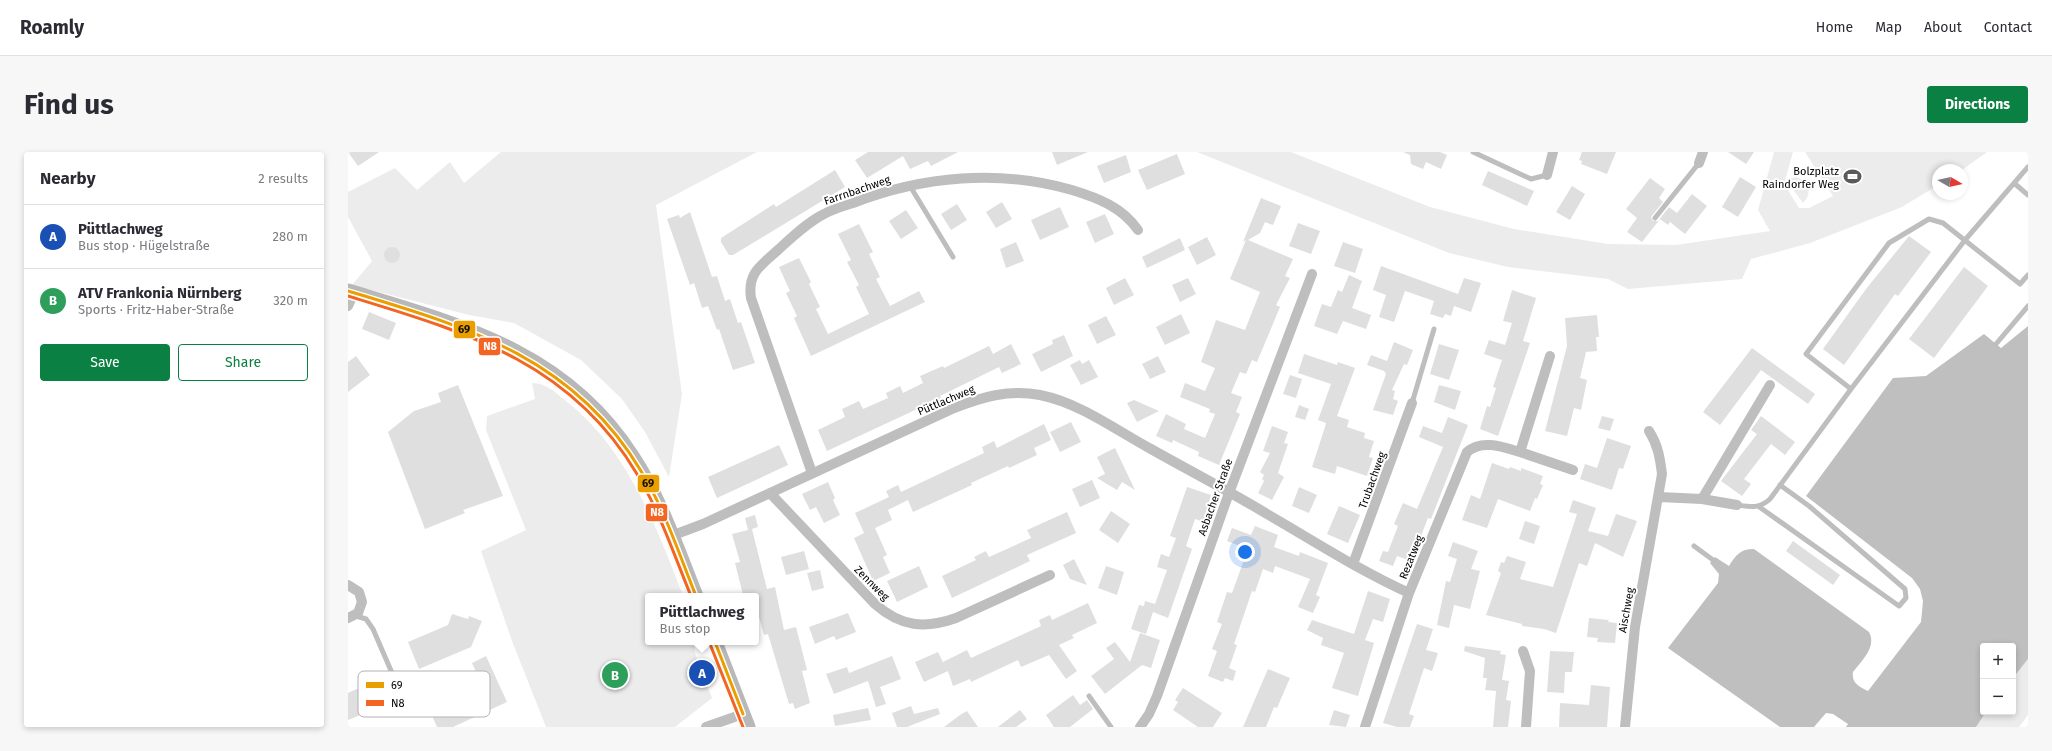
<!DOCTYPE html>
<html lang="en">
<head>
<meta charset="utf-8">
<style>
  :root { --surface:#fff; --page:#f7f7f7; --text:#2b2b33; --muted:#7c7c81; --line:#e1e1e2; --accent:#0b8043 }
  body { margin:0; font-family:"Fira Sans",sans-serif; background:var(--page); color:var(--text) }
  .controls { position:absolute; right:12px; bottom:12px; display:grid; overflow:hidden; border-radius:4px; box-shadow:0 2px 6px #0003 }
  .controls button { width:36px; height:36px; display:grid; place-items:center; padding:0; border:0; border-bottom:1px solid var(--line); background:var(--surface); color:var(--text); font:20px sans-serif }
  .compass { position:absolute; left:1584px; top:12px; width:36px; height:36px; border-radius:50%; background:var(--surface); box-shadow:0 2px 6px #0003; rotate:99deg }
  .you { position:absolute; left:897px; top:400px; width:14px; height:14px; margin:-10px; border:3px solid #fff; border-radius:50%; background:#1a73e8; box-shadow:0 0 0 6px #1a73e833 }
  .badge { display:grid; place-items:center; width:26px; height:26px; border-radius:50%; background:var(--accent); color:#fff; font-size:13px; font-weight:700 }
  .pin { position:absolute; translate:-50% -50%; border:2px solid #fff; box-shadow:0 1px 4px #0006 }
  .popup { position:absolute; left:297px; top:441px; width:114px; height:52px; box-sizing:border-box; display:grid; place-content:center; border-radius:4px; background:var(--surface); filter:drop-shadow(0 1px 3px #0005); font-size:13px; white-space:nowrap; color:var(--muted) }
  .popup b { font-size:15px; color:var(--text) }
  .popup::after { content:''; position:absolute; left:50%; top:100%; margin-left:-8px; border:8px solid transparent; border-top-color:var(--surface) }
  .list { margin:0; padding:0; list-style:none }
  h2 { display:flex; justify-content:space-between; align-items:center; height:52px; margin:0; padding:0 16px; font-size:17px }
  h2 small { font-size:13px; font-weight:400; color:var(--muted) }
  .list li { display:grid; grid-template-columns:26px 1fr auto; gap:12px; align-items:center; box-sizing:border-box; height:64px; padding:0 16px; border-top:1px solid var(--line) }
  .list b { display:block; font-size:15px; white-space:nowrap }
  .list p { margin:0; font-size:13px; white-space:nowrap; color:var(--muted) }
  .list em { font-size:13px; font-style:normal; color:var(--muted) }
  .actions { display:flex; gap:8px; padding:12px 16px }
  .actions a { flex:1; padding:9px 0; border:1px solid var(--accent); border-radius:4px; text-align:center; font-size:14px; color:var(--accent) }
  .actions .main { background:var(--accent); color:#fff }
  .map { position:relative; flex:none; width:1680px; height:575px; overflow:hidden; border-radius:4px }
  header { display:flex; align-items:center; gap:24px; box-sizing:border-box; height:56px; padding:0 20px; background:var(--surface); border-bottom:1px solid var(--line) }
  header strong { font-size:19px }
  nav { display:flex; gap:22px; margin-inline-start:auto; font-size:14px }
  .intro { display:flex; align-items:center; justify-content:space-between; box-sizing:border-box; height:96px; padding:0 24px }
  h1 { margin:0; font-size:28px }
  .button { padding:10px 18px; border-radius:4px; background:var(--accent); color:#fff; font-size:14px; font-weight:700 }
  main { display:flex; gap:24px; padding:0 24px }
  aside { flex:1; background:var(--surface); border-radius:4px; box-shadow:0 2px 6px #0003 }
  .map>svg:first-child { display:block }
  .green { fill:#ececec }
  .water { fill:#bfbfbf }
  .building { fill:#dfdfdf }
  .lines { fill:none; stroke-linecap:round; stroke-linejoin:round }
  .lane { stroke:#bebebe; stroke-width:5 }
  .street { stroke:#bebebe; stroke-width:10 }
  .secondary { stroke:#b8b8b8; stroke-width:15 }
  .bus-1-casing { stroke:#fff; stroke-width:6 }
  .bus-2-casing { stroke:#fff; stroke-width:6 }
  .bus-1 { stroke:#eb9e00; stroke-width:3 }
  .bus-2 { stroke:#f26522; stroke-width:3 }
  .labels { text-anchor:middle; stroke-width:4; stroke-linejoin:round; paint-order:stroke }
  .poi-label { font-size:11px; fill:#000; stroke:#fff; text-anchor:end }
  .street-label { font-size:11px; fill:#000; stroke:#fff }
  .key { fill:#fff; stroke:#b2b2b2; stroke-width:1 }
  .key-label { font-size:11px; fill:#000 }
  .line-badge { stroke:#fff; stroke-width:1.5 }
  .badge-label { font-size:11px; text-anchor:middle; font-weight:bold; fill:#fff }
  .pale-badge-label { font-size:11px; text-anchor:middle; font-weight:bold; fill:#111 }
</style>
</head>
<body>
<header>
<strong>Roamly</strong>
<nav><a>Home</a><a>Map</a><a>About</a><a>Contact</a></nav>
</header>
<div class="intro"><h1>Find us</h1><a class="button">Directions</a></div>
<main>
<aside>
<h2>Nearby<small>2 results</small></h2>
<ul class="list">
<li><span class="badge" style="background:#1a4fb4">A</span><div><b>Püttlachweg</b><p>Bus stop · Hügelstraße</p></div><em>280 m</em></li>
<li><span class="badge" style="background:#2e9e5b">B</span><div><b>ATV Frankonia Nürnberg</b><p>Sports · Fritz-Haber-Straße</p></div><em>320 m</em></li>
</ul>
<div class="actions"><a class="main">Save</a><a>Share</a></div>
</aside>
<div class="map">
<svg width="1680" height="575" viewBox="0 0 1680 575">
  <rect width="100%" height="100%" fill="#fff"/>
  <path class="green" d="M153 0H409L308 53 334 242 321 325 297 280 274 247 233 208 166 171 121 163 4 133 24 109 0 65V40L47 16 69 38 102 10 116 31Z
    M849 0H943L1082 55 1166 77 1260 92 1328 93 1422 79 1410 58 1426 0H1445L1436 32 1451 56H1461L1485 44 1457 0H1639L1614 18H1590V33L1554 55 1462 91 1403 107 1394 127 1280 137 1260 127 1160 115 1101 101Z
    M1447 25C1461 27 1465 42 1455 51L1438 28Z
    M184 231C198 231 207 240 218 249 279 297 308 373 335 444H300V490H346L347 501 364 546 327 575H198L164 489 133 399 178 378 138 278 139 264 187 247Z
    M1680 507V563L1671 575H1628L1638 560H1665V526Z"/>
  <path class="water" d="M1680 174V507L1665 526V494H1635V560H1638L1628 575H1498L1500 572 1485 562 1478 561 1466 575H1432L1320 496 1370 431 1371 422 1362 411 1367 405 1381 414C1388 403 1392 397 1406 397L1521 480C1529 495 1514 508 1505 520 1503 531 1512 535 1520 539L1573 470 1575 449 1572 437 1564 426 1458 344 1545 226 1578 224 1636 182 1653 196Z"/>
  <path class="building" d="M0 0H31L10 14Z
    M520 0H610L583 14 580 9 562 17 555 4 519 26 507 8Z
    M704 0H740L709 13Z
    M1055 0H1092L1099 3 1093 17 1078 10 1075 17 1063 12 1062 3Z
    M1234 0H1268L1259 22 1233 12 1234 9 1231 8Z
    M1380 0H1406L1398 12Z
    M829 2 837 22 799 38 790 18Z
    M778 3 783 20 756 31 749 14Z
    M487 18 497 35 385 103H381L373 90V86L426 52 428 55Z
    M1140 19 1186 39 1179 54 1134 33Z
    M1392 25 1408 35 1390 65 1374 55Z
    M1302 26 1317 37 1311 46 1315 50 1303 65 1305 69H1310L1321 55 1329 61 1344 42 1359 54 1337 82 1322 70 1320 73 1312 67 1294 90 1279 80 1289 66 1278 57Z
    M1224 34 1237 42 1222 68 1208 60Z
    M913 46 933 54 925 73 917 70 912 81 900 88 945 107 937 124 942 126 928 153 932 155 909 210 904 208 898 222 892 220 883 241 894 245 888 260 892 262 871 313 850 304 851 300 825 288 824 291 808 284 818 262 838 272 836 277 857 286 867 262 861 260 862 257 832 245 837 231 857 239 867 216 853 210 868 168 897 178 912 140 882 127 898 88 895 90Z
    M654 50 664 67 648 76 638 60Z
    M609 52 619 68 603 78 593 62Z
    M712 55 721 75 692 88 683 68Z
    M558 58 570 76 553 87 541 69Z
    M342 60 364 125 369 124 377 149 382 147 390 171 393 170 407 211 385 218 371 177 369 178 360 154 354 156 346 131 342 133 319 67 331 63 332 66Z
    M757 62 766 82 747 91 738 70Z
    M950 71 972 79 963 102 941 94Z
    M511 72 525 100 521 102 532 125 528 127 542 154 571 139 577 150 463 204 446 166 449 164 438 141 442 139 431 115 451 106 463 130 461 132 472 155 468 157 480 182 521 162 508 135 511 133 499 110 503 108 490 82Z
    M1561 84 1583 100 1550 144 1547 142 1496 213 1475 197 1518 137Z
    M859 85 868 103 849 113 840 95Z
    M832 86 837 98 799 116 794 105Z
    M668 90 676 109 658 116 652 97Z
    M995 90 1015 97 1007 121 986 114Z
    M36 103a8 8 0 1 1 16 0a8 8 0 1 1-16 0Z
    M1033 114 1110 142 1116 126 1133 131 1123 160 1106 154 1103 164 1097 162 1095 166 1082 162 1086 149 1057 139 1046 170 1031 165 1038 143 1025 138Z
    M1616 115 1640 134 1586 206 1561 187Z
    M1001 123 1014 129 1004 156 1023 163 1018 177 995 169 989 182 966 174 974 152 983 155 990 138 994 140Z
    M777 126 786 143 766 153 758 136Z
    M840 126 848 142 832 150 824 133Z
    M1164 138 1188 146 1175 189 1182 191 1150 284 1132 277 1139 254 1142 255 1148 236 1145 235 1154 208 1136 202 1141 188 1157 193 1164 171 1155 169Z
    M21 160 48 171 41 188 14 177Z
    M833 162 842 181 817 193 808 175Z
    M1249 163 1251 185H1248L1249 199 1238 200 1232 226 1239 228 1233 258 1226 256 1219 284 1197 279 1219 194 1217 166Z
    M758 164 768 183 749 192 740 173Z
    M716 183 725 204 693 220 684 202 705 192 704 188Z
    M1046 190 1065 198 1059 213 1056 212 1044 238 1047 239 1045 247 1050 249 1045 263 1025 258 1038 222 1036 219 1019 213 1023 203 1039 209Z
    M663 192 673 212 654 221 651 215 592 244 593 246 479 299 470 278 497 265 494 257 511 249 515 257 540 246 538 241 552 234 555 241 575 231 572 224 595 214 596 216 641 194 645 202Z
    M1091 192 1111 198 1101 228 1082 222Z
    M1404 196 1467 242 1460 252 1413 218 1372 273 1355 260Z
    M956 202 989 213 990 210 1007 216 989 264 1001 268 999 275 1017 281 1016 286 1026 289 1021 305 1025 306 1019 324 989 314 987 322 964 315 977 275 978 271 970 268 983 232 950 221Z
    M8 204 22 223 0 240V210Z
    M810 204 818 220 802 227 794 212Z
    M732 208 734 212 741 208 750 225 733 233 722 213Z
    M942 223 954 227 948 246 935 242Z
    M110 233 155 344 115 358 117 361 77 377 40 280 66 259 93 250 90 241Z
    M1091 233 1113 239 1107 258 1086 250Z
    M786 248 811 259 789 270 779 251Z
    M951 253 961 257 957 268 947 265Z
    M1254 264 1266 267 1262 279 1250 276Z
    M1413 264 1447 290 1437 303 1423 292 1396 327 1403 332 1394 344 1373 329 1409 282 1403 278Z
    M1100 265 1120 273 1083 367 1080 366 1063 409 1049 404 1045 414 1031 409 1035 399 1040 400 1050 374 1046 372 1055 351 1069 357 1095 295 1071 285 1075 274 1094 281Z
    M723 270 733 290 712 300 702 280Z
    M696 272 703 288 686 296 689 303 661 316 660 314 623 331 624 333 565 360 560 348 540 358 544 368 527 376 539 403 535 405 542 421 525 429 506 386 516 381 507 361 541 345 538 339 550 333 553 340 636 301 634 295 646 289 649 296Z
    M924 274 940 280 936 291 940 292 930 321 936 325 924 348 910 341 916 329 914 327 916 323 912 320 922 301 915 299Z
    M1259 286 1283 294 1275 317 1271 316 1264 338 1232 327 1237 312 1249 316Z
    M431 293 440 313 369 346 360 325Z
    M767 296 787 338 774 330 769 338 749 326 757 322 749 305Z
    M1144 311 1161 317 1162 315 1173 319V316L1195 324 1192 332 1195 333 1189 347 1187 346 1182 359 1150 347 1139 376 1114 368 1123 343 1132 347Z
    M744 328 752 346 732 355 724 337Z
    M480 330 487 346 485 348 492 363 476 371 468 355 462 358 454 342Z
    M839 335 863 343 855 370 847 367 838 394 844 397 820 466 805 460 798 482 783 477 791 453 796 454 797 449 807 452 819 418 809 415 813 402 821 405 828 386 822 384Z
    M951 335 969 343 961 361 944 354Z
    M1225 348 1248 356 1240 379 1260 384 1268 362 1289 369 1275 405 1247 391 1239 414 1231 411 1208 481 1196 477 1174 474V472L1138 463 1153 421 1150 419 1153 410 1156 411 1159 404 1178 410 1172 427 1205 435 1229 362 1221 360Z
    M991 354 1012 363 1000 391 979 382Z
    M763 359 782 372 770 391 751 378Z
    M719 360 728 381 679 403 682 409 604 446 594 424 628 408 626 405 638 399 641 405 683 386 679 378Z
    M407 363 410 375 404 377 419 437 427 435 436 478 448 475 459 518 454 519 462 551 447 557 445 551 441 552 420 482 416 483 408 454V444H405V441L395 443 387 411 392 410 384 382 400 378 397 366Z
    M1177 369 1192 374 1186 392 1171 387Z
    M907 374 930 383 926 395 951 404 952 400 980 411 968 443 972 445 965 461 950 455 962 427 927 414 925 421 915 417 907 440 904 439 886 492 889 493 881 516 888 519 885 529 877 526 875 530 860 524 869 499 864 497 874 472 869 470 879 440 884 441 900 397 879 389 884 376 903 383Z
    M1445 389 1492 423 1485 433 1438 399Z
    M1105 390 1130 399 1123 417 1132 419 1122 457 1106 453 1101 476 1089 473 1098 429 1102 430 1109 407 1100 404Z
    M456 399 461 417 438 423 433 405Z
    M726 407 739 433 722 427 715 413Z
    M571 414 580 435 549 450 539 429Z
    M758 414 776 420 769 443 750 436Z
    M472 418 476 436 464 439 459 421Z
    M1020 439 1042 447 1035 470 1025 467 1017 488 1026 491 1010 544 984 536 996 501 973 493 975 486 959 478 964 468 1006 482Z
    M740 451 749 471 724 483 726 486 711 493 729 519 718 527 701 503 673 515 670 508 623 530 622 527 605 534 600 519 576 530 567 510 590 500 595 510 619 498 623 506 693 474 691 468 702 463 704 468Z
    M500 461 508 480 488 488 486 484 467 492 461 475Z
    M104 462 120 467 121 464 134 469 123 495 71 517 60 490 100 473Z
    M1241 466 1261 468 1260 470 1269 471 1267 491 1249 490 1250 486 1239 485Z
    M1069 472 1085 477 1078 498 1090 501 1084 519 1076 516 1061 562 1066 564 1062 575H1049L1035 571Z
    M792 481 812 488 803 516 794 513 757 542 743 524 766 507 758 496 767 490 782 510Z
    M1117 494 1153 499 1152 502 1158 503 1154 528 1161 529 1158 548 1163 549 1160 575H1145L1148 539 1137 538 1139 526H1135L1137 506 1116 499Z
    M1202 499 1226 500 1224 520H1217L1216 541 1199 540Z
    M138 504 159 550 105 575H89L78 550 107 537 104 531 128 520 124 511Z
    M544 504 553 527 532 535 538 552 528 555 520 529 486 542 478 522 499 515 501 521Z
    M920 517 942 526 929 556 926 555 918 575H895Z
    M38 527 48 549 0 568V541L13 535 15 538Z
    M1243 533 1262 535 1259 575H1211L1212 551 1241 553Z
    M835 536 874 561 865 575H850L825 558 830 550 827 548Z
    M725 543 732 553 739 548 745 557 722 575H706L698 563Z
    M563 554 566 562 590 556 592 562 559 575H549L544 561Z
    M520 556 523 568 487 574 485 563Z
    M672 558 679 567 668 575H650Z
    M986 558 1002 563 998 575 981 573Z
    M619 559 630 575H596L612 563Z"/>
  <g class="lines">
    <path class="lane" d="M1125 0 1183 27 1199 23
      M1666 31 1680 43
      M562 34 605 105
      M1307 66 1351 11
      M1648 192 1680 154
      M1503 237 1458 202 1541 91 1581 67 1595 71 1672 132 1680 123
      M1064 251 1086 177
      M1389 353C1403 355 1411 357 1422 347L1503 237 1617 88 1680 15
      M1410 354 1551 454 1558 446 1557 437 1461 354 1432 333
      M1346 394 1365 408
      M8 464 18 467 25 477 57 551 96 535
      M741 544 763 575"/>
    <path class="street" d="M1351 11 1355 0
      M1199 23 1205 0
      M0 154 6 141
      M1172 300 1225 318
      M464 321 403 146C399 120 414 113 431 97 444 85 460 70 476 62 485 57 495 54 505 51 575 24 651 17 724 38 750 46 774 55 790 78
      M422 341 527 452C553 475 577 477 608 466L702 423
      M1311 345 1354 347 1389 353
      M1354 347 1422 233
      M323 384 355 372 604 257C633 245 661 237 692 243 732 251 768 278 803 297 842 319 881 339 919 362 966 389 1012 419 1061 441
      M1005 412 1064 251
      M0 433 11 440 14 450 10 461 0 466
      M1175 499 1182 519 1178 575
      M358 575 395 562
      M792 575 801 562 809 544 881 341 964 122
      M1017 575 1061 441 1119 300C1134 287 1155 295 1172 300L1202 204
      M1277 575 1287 475 1314 322C1312 306 1310 293 1301 279"/>
    <path class="secondary" d="M0 139C111 173 217 199 284 304 312 346 329 397 348 444
      M367 490 400 575"/>
    <defs>
      <path id="bus-1" d="M0 139C119 175 225 205 293 319 317 358 331 402 348 444
        M367 490 395 562"/>
      <path id="bus-2" d="M0 144C117 180 222 209 289 322 312 360 326 403 343 444
        M362 492 395 575"/>
    </defs>
    <use href="#bus-1" class="bus-1-casing"/>
    <use href="#bus-2" class="bus-2-casing"/>
    <use href="#bus-1" class="bus-1"/>
    <use href="#bus-2" class="bus-2"/>
  </g>
  <defs>
    <symbol id="stadium-bare" viewBox="-9 -9 18 18"><path d="M0-5a6.5 5 0 1 0 0 10a6.5 5 0 1 0 0-10ZM-3.5-1.8h7v3.6h-7Z" fill="#595959" stroke="#fff" stroke-width="2.5" paint-order="stroke"/></symbol>
  </defs>
  <g fill-rule="evenodd">
    <use href="#stadium-bare" x="1492" y="12" width="25" height="25"/>
  </g>
  <g class="labels">
    <g class="poi-label">
      <text x="1491" y="23">Bolzplatz<tspan x="1491" dy="13">Raindorfer Weg</tspan></text>
    </g>
    <g class="street-label">
      <text transform="translate(509 38) rotate(-19)" y="4">Farrnbachweg</text>
      <text transform="translate(598 248) rotate(-23)" y="4">Püttlachweg</text>
      <text transform="translate(1024 328) rotate(-70)" y="4">Trubachweg</text>
      <text transform="translate(867 345) rotate(-70)" y="4">Asbacher Straße</text>
      <text transform="translate(1063 405) rotate(-68)" y="4">Rezatweg</text>
      <text transform="translate(524 431) rotate(45)" y="4">Zennweg</text>
      <text transform="translate(1278 458) rotate(-80)" y="4">Aischweg</text>
    </g>
  </g>
  <rect x="10" y="519" width="132" height="46" rx="6" class="key"/>
  <rect x="18" y="530" width="18" height="6" fill="#eb9e00"/>
  <rect x="18" y="548" width="18" height="6" fill="#f26522"/>
  <g class="key-label">
    <text x="43" y="537">69</text>
    <text x="43" y="555">N8</text>
  </g>
  <g class="line-badge">
    <rect x="105" y="168" width="23" height="19" rx="4" fill="#eb9e00"/>
    <rect x="130" y="185" width="23" height="19" rx="4" fill="#f26522"/>
    <rect x="289" y="322" width="23" height="19" rx="4" fill="#eb9e00"/>
    <rect x="297" y="351" width="23" height="19" rx="4" fill="#f26522"/>
  </g>
  <g class="badge-label">
    <text x="142" y="198">N8</text>
    <text x="309" y="364">N8</text>
  </g>
  <g class="pale-badge-label">
    <text x="116" y="181">69</text>
    <text x="300" y="335">69</text>
  </g>
</svg>
<div class="controls">
<button>+</button>
<button>−</button>
</div>
<svg class="compass" viewBox="-18 -18 36 36"><path d="M0-13l5 13h-10z" fill="#e53935"/><path d="M0 13l5-13h-10z" fill="#7c7c81"/></svg>
<div class="you"></div>
<div class="pin badge" style="left:354px;top:521px;background:#1a4fb4">A</div>
<div class="popup"><b>Püttlachweg</b>Bus stop</div>
<div class="pin badge" style="left:267px;top:523px;background:#2e9e5b">B</div>
</div>
</main>
</body>
</html>
